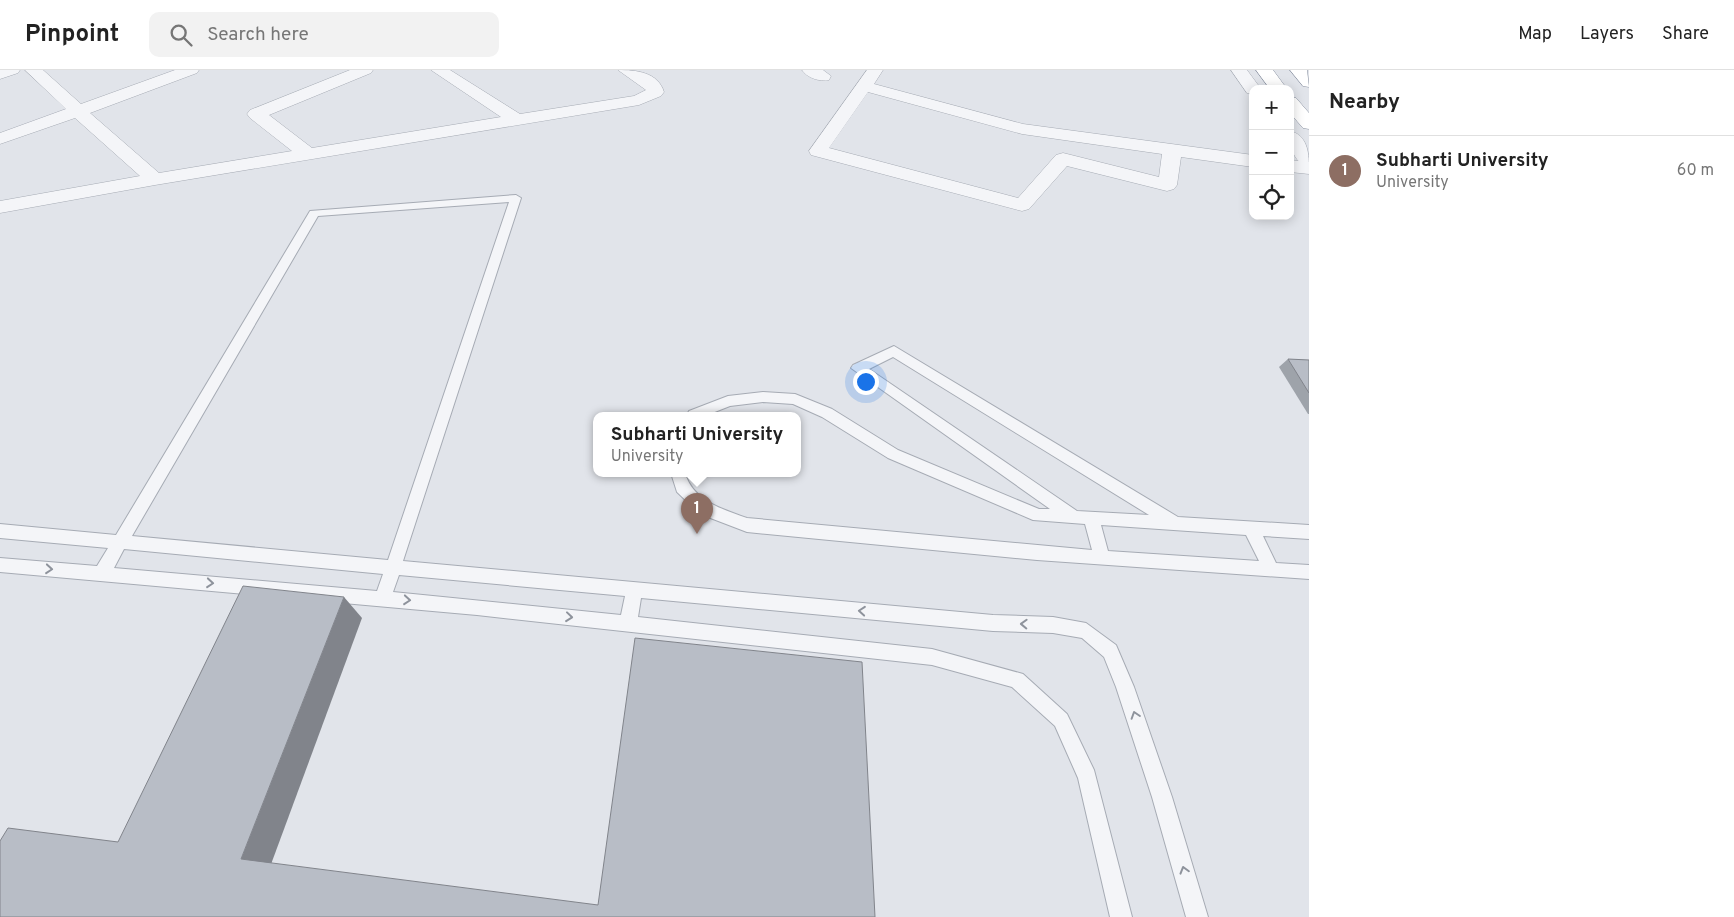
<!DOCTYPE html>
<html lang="en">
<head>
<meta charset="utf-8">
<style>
  :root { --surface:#fff; --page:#f2f2f2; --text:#222; --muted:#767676; --line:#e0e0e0; --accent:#ce4753 }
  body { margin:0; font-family:Overpass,sans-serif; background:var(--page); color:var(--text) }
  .controls { position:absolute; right:15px; top:15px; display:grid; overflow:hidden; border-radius:10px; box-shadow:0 2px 12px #0003 }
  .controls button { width:45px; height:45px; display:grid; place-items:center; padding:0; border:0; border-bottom:1px solid var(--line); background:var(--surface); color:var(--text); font:25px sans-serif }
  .you { position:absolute; left:865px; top:311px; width:18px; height:18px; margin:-12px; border:4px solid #fff; border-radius:50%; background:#1a73e8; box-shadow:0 0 0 8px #1a73e833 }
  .badge { display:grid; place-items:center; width:32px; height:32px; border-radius:50%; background:var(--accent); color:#fff; font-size:16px; font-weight:700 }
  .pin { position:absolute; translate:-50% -41px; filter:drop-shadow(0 1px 2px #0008) }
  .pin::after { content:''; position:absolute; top:26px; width:18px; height:15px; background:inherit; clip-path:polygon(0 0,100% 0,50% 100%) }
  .popup { position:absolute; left:593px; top:342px; width:208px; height:65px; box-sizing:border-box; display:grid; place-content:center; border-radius:10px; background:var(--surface); filter:drop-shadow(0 1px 4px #0005); font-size:16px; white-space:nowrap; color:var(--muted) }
  .popup b { font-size:19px; color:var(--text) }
  .popup::after { content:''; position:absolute; left:50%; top:100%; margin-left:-10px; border:10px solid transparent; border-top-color:var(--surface) }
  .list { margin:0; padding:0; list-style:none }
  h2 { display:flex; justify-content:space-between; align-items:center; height:65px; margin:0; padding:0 20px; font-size:21px }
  h2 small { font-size:16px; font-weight:400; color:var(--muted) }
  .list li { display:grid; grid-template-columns:32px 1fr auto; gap:15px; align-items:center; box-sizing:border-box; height:70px; padding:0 20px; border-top:1px solid var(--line) }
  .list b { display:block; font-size:19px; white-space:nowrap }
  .list p { margin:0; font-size:16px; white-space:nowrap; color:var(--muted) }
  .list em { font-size:16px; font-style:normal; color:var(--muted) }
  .icon { flex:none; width:28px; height:28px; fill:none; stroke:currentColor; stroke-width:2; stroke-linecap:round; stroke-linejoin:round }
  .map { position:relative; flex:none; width:1309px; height:847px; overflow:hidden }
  header { display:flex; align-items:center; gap:30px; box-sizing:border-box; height:70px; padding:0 25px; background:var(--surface); border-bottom:1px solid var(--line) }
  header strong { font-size:24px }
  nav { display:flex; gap:28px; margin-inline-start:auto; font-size:18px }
  .search { width:350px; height:45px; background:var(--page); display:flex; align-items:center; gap:12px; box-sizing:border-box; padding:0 18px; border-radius:10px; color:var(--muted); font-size:19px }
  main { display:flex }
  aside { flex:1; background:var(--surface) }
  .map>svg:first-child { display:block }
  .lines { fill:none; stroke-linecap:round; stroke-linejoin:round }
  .service-casing { stroke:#a6abb4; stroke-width:2 }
  .minor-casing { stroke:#a6abb4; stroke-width:1 }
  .tertiary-casing { stroke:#a6abb4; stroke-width:1 }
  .trunk-casing { stroke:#8890a0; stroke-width:1 }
  .service { fill:#f4f5f8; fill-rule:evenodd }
  .minor { fill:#f4f5f8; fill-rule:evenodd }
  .tertiary { fill:#f4f5f8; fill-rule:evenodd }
  .trunk { fill:#fff; fill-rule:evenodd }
  .wall { fill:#9ea3aa }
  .shaded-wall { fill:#81848b }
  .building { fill:#b8bdc6; stroke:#81848b }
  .oneway { stroke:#8e939c }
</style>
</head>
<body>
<header>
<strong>Pinpoint</strong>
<div class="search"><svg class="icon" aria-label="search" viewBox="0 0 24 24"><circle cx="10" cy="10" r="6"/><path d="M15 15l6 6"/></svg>Search here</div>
<nav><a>Map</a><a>Layers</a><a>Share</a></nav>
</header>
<main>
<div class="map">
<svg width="1309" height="847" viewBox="0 0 1309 847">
  <rect width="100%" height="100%" fill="#e1e4ea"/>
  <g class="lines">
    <defs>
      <path id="service" d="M516 125 521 128 403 491 993 545 1053 547 1086 553 1116 575 1134 617 1172 727 1208 847H1186L1152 727 1116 617 1104 587 1082 568 1053 563 993 561 641 528 638 547 932 579 1023 604 1067 644 1094 700 1132 847H1110L1078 708 1055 656 1012 617 932 595 477 545 0 502V488L97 496 108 478 0 468V454L116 465 310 141ZM509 132 388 490 132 466 318 146ZM124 479 383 504 377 521 114 498ZM399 505 625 526 621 545 393 522Z
        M894 276 1178 447 1309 455V469L1263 466 1276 493 1309 495V509L1037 490 747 462 700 444 677 422 671 403H685C693 431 722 439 747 448L1092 480 1085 454 1033 450 888 388 822 347 793 334 763 332 730 336 707 345H687L689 341 728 326 763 322 795 324 832 339 898 380 1039 439H1050L851 298 853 295ZM893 287 1149 445 1077 441 869 299ZM1101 455 1246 465 1259 491 1108 481Z"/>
      <path id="minor" d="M0 0H20L18 3 0 9Z
        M25 0H43L81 34 175 0H199L197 3 90 43 159 103 292 81 250 48 247 44 250 40 350 0H373L371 3 269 45 312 78 501 47 431 0H450L520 44 634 26 646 20 618 0C636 0 658 2 664 22L661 26 639 35 155 115 0 143V131L140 106 75 48 0 74V63L66 39Z
        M802 0H823L831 6 829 10C820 12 807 8 802 0Z
        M867 0H883L874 14 1023 54 1253 85V97L1181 87 1177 115 1174 119 1167 121 1067 96 1029 139 1022 141 811 85 809 81ZM868 22 1022 64 1162 84 1159 107 1063 83 1056 85 1018 128 829 78Z
        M1290 90 1309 92V104L1290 102Z"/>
      <path id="tertiary" d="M1231 0H1247L1261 19H1253V24L1247 23Z
        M1290 61C1307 65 1309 82 1309 97 1292 92 1290 75 1290 61Z"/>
      <path id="trunk" d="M1256 0H1273L1287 19H1270Z
        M1290 0H1307L1309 17 1303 16Z
        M1290 27 1296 28 1309 43V59L1303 58 1290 43Z"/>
    </defs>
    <use href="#service" class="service-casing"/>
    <use href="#minor" class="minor-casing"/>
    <use href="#tertiary" class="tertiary-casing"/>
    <use href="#trunk" class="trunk-casing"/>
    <use href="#service" class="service"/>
    <use href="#minor" class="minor"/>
    <use href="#tertiary" class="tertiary"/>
    <use href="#trunk" class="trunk"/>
  </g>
  <path class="wall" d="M1288 289 1309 290V344H1308L1279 297Z"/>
  <path class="shaded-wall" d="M344 527 362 548 270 797 241 789Z"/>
  <path class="building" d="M1288 289 1309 290V323Z
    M243 516 344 527 241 789 598 835 635 568 862 592 875 847H0V771L8 758 118 772Z"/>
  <defs><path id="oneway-chevron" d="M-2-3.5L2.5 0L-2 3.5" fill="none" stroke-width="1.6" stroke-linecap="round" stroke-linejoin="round" transform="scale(1.25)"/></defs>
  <g class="oneway">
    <use href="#oneway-chevron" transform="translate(49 499) rotate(5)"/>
    <use href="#oneway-chevron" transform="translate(210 513) rotate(5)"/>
    <use href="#oneway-chevron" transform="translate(407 530) rotate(5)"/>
    <use href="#oneway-chevron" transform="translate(862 541) rotate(-175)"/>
    <use href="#oneway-chevron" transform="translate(569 547) rotate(6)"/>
    <use href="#oneway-chevron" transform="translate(1024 554) rotate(-178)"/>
    <use href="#oneway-chevron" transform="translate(1135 645) rotate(-108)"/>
    <use href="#oneway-chevron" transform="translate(1184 800) rotate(-106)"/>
  </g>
</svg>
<div class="controls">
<button>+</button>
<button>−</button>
<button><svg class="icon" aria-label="locate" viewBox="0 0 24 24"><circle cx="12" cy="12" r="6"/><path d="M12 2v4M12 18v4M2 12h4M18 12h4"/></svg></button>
</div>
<div class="you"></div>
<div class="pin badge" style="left:697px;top:464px;background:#8d6e63">1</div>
<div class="popup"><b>Subharti University</b>University</div>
</div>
<aside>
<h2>Nearby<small></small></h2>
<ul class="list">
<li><span class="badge" style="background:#8d6e63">1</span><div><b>Subharti University</b><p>University</p></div><em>60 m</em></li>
</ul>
</aside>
</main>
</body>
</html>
